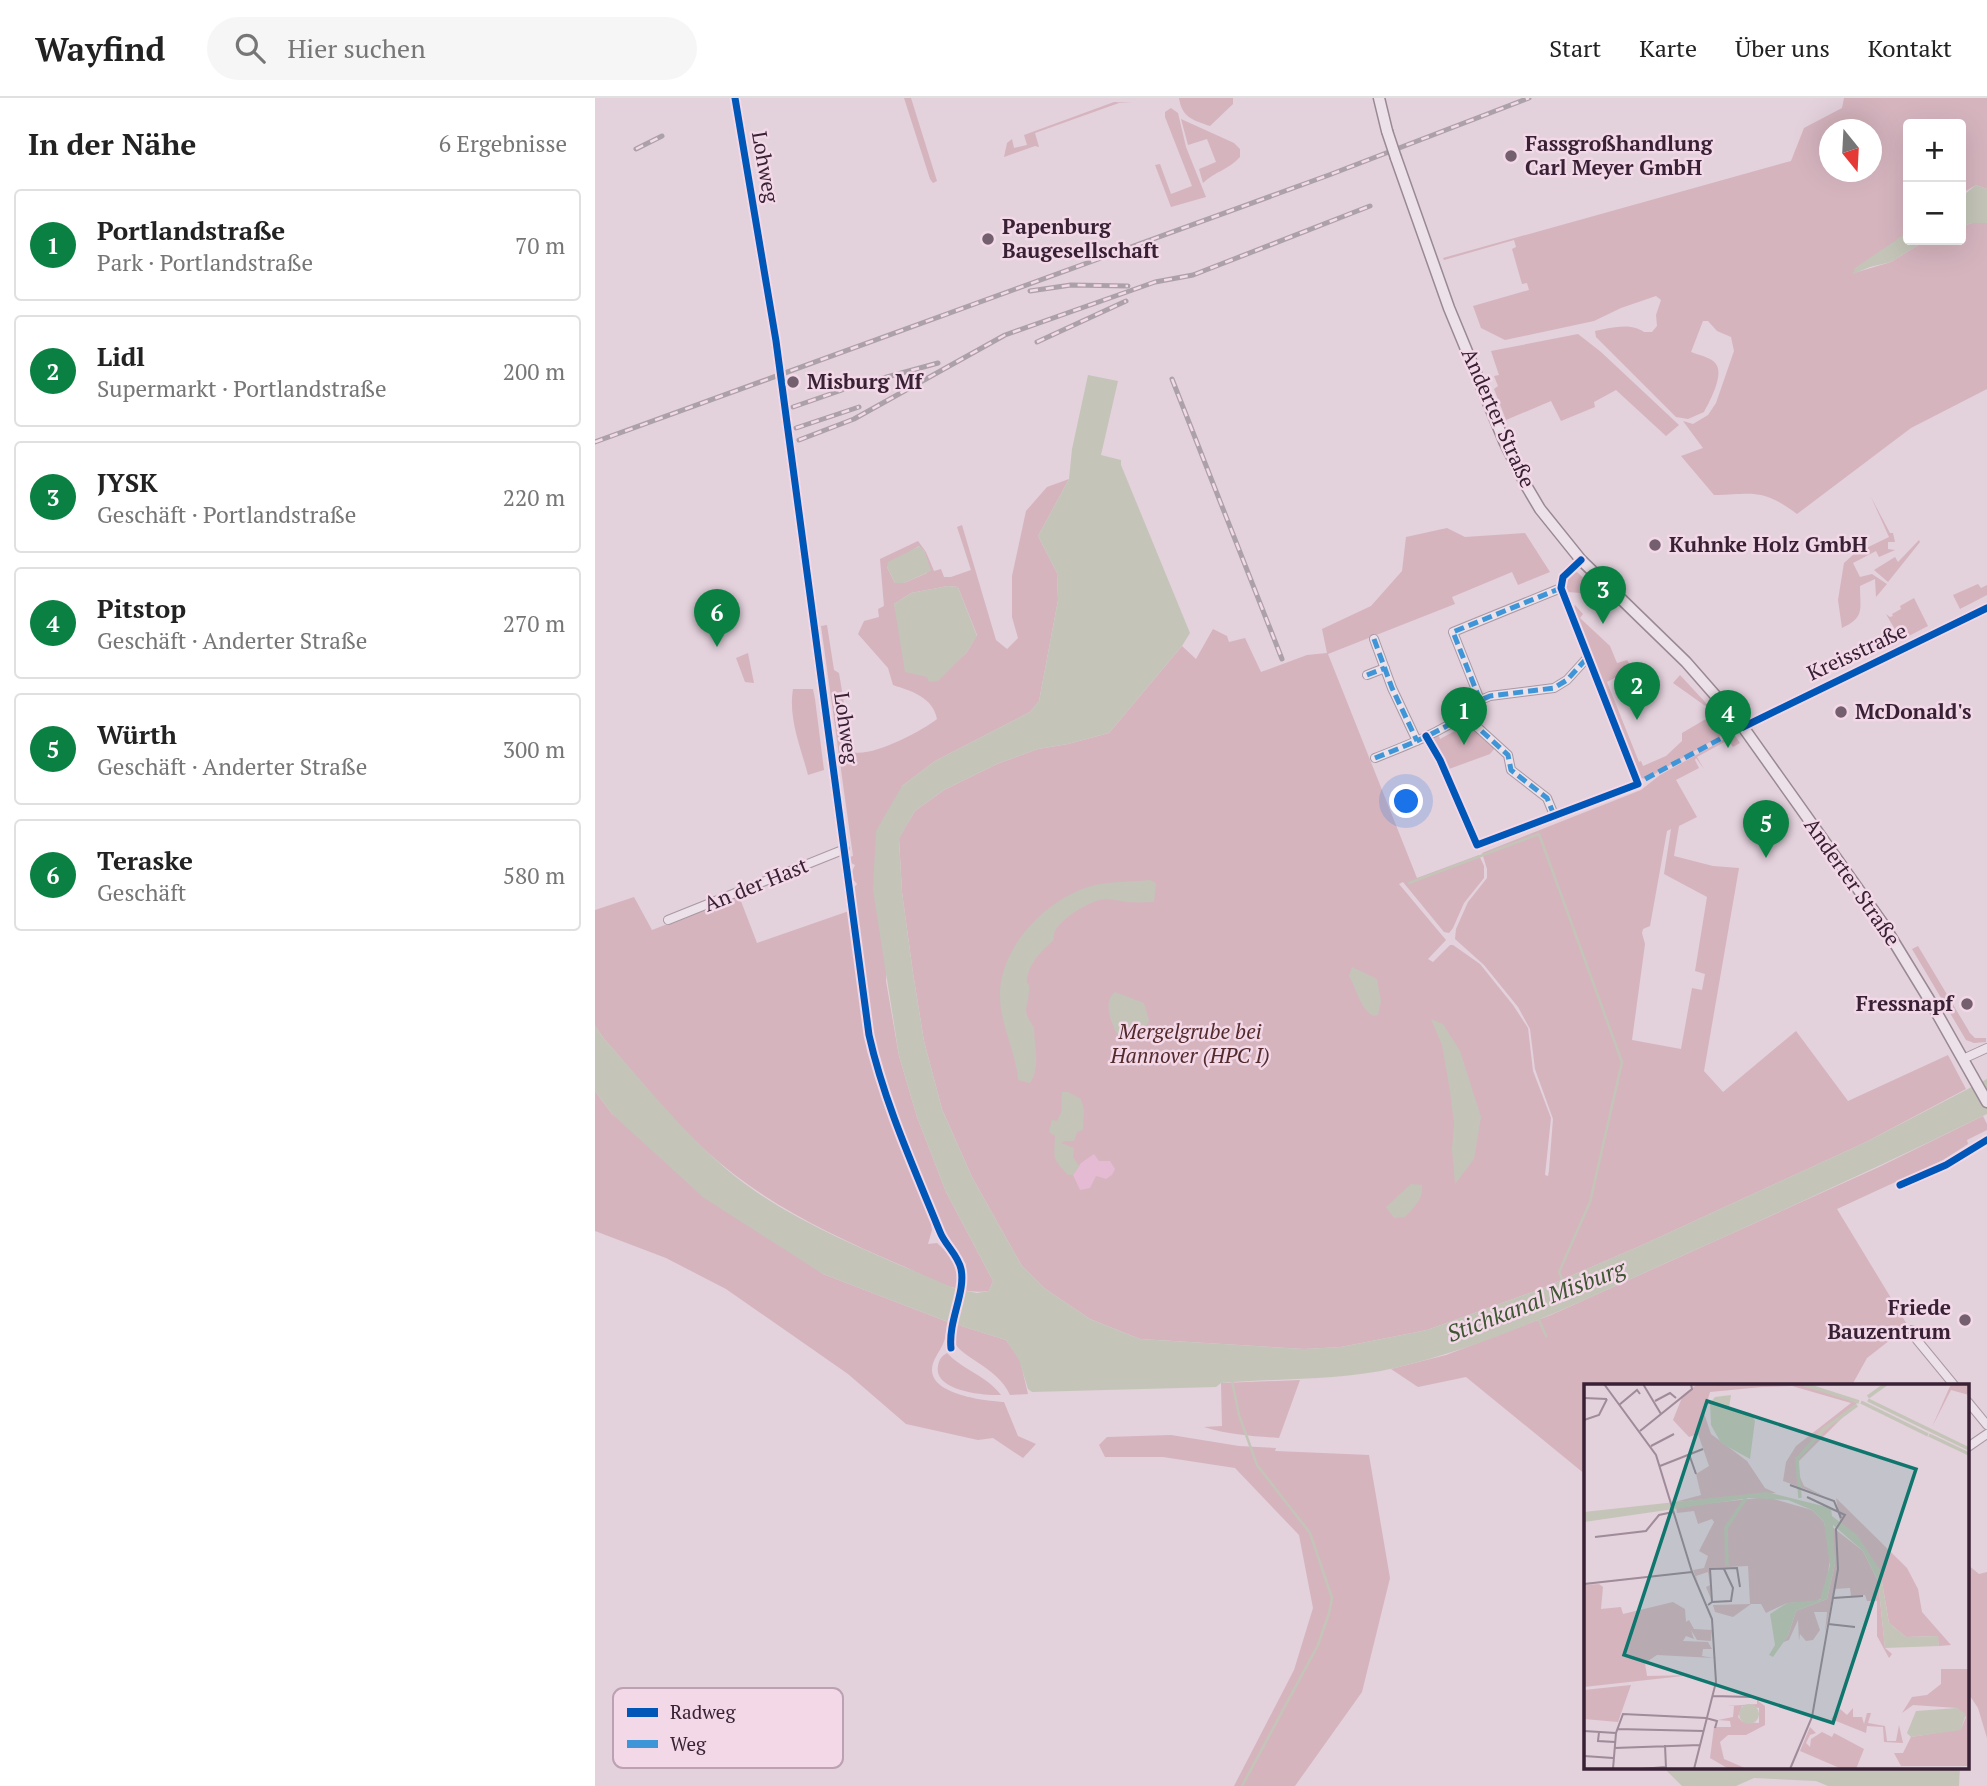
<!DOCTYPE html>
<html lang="de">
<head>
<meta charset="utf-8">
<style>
  :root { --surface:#fff; --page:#f6f6f6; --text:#222; --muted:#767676; --line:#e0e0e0; --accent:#0b8043 }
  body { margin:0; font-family:"PT Serif",serif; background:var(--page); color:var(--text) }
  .controls { position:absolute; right:21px; top:21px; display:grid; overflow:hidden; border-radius:7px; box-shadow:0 7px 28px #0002 }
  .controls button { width:63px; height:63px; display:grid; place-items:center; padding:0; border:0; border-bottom:2px solid var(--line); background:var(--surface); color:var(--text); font:35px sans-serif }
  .compass { position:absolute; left:1224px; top:21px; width:63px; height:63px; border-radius:50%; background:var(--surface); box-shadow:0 7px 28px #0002; rotate:162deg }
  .you { position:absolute; left:812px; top:704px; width:24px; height:24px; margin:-18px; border:5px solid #fff; border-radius:50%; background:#1a73e8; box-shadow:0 0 0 10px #1a73e833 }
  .badge { display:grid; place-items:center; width:46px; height:46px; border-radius:50%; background:var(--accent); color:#fff; font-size:23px; font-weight:700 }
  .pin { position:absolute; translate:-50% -58px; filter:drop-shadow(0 2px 4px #0008) }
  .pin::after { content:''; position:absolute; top:37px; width:24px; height:21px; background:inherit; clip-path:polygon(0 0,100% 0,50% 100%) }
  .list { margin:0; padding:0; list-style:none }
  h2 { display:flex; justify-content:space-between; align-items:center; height:91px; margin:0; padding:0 28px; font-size:30px }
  h2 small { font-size:23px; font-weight:400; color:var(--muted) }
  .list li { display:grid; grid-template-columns:46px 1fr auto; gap:21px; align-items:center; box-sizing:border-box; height:112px; margin:0 14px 14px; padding:0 14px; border:2px solid var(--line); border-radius:7px }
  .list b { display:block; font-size:26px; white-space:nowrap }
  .list p { margin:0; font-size:23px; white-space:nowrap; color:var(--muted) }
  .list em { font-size:23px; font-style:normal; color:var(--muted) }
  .icon { flex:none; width:38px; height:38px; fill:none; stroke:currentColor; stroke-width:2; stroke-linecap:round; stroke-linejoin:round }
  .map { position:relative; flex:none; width:1392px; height:1688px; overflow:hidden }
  header { display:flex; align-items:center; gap:42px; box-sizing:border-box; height:98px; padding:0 35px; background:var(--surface); border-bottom:2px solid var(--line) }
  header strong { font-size:33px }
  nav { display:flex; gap:38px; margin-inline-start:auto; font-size:24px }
  .search { width:490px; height:63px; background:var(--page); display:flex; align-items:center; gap:18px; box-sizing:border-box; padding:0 24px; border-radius:38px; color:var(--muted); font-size:26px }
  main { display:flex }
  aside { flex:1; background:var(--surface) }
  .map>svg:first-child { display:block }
  .green { fill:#d5b4be; fill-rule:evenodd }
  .sand { fill:#e4bbd3 }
  .water { fill:#c4c5b8 }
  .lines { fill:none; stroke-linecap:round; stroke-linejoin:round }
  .stream { stroke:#c4c5b8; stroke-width:2.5 }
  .minor-casing { stroke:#a999a4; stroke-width:10 }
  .secondary-casing { stroke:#998994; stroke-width:13 }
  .minor { stroke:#ece1e8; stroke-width:8 }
  .secondary { stroke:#ece1e8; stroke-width:10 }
  .rail-casing { stroke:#aca1a8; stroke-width:5 }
  .rail { stroke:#f3d8e8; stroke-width:2.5; stroke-dasharray:8; stroke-linecap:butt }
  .secondary-bridge-casing { stroke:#998994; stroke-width:13; stroke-linecap:butt }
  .secondary-bridge { stroke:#ece1e8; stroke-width:10 }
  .quiet { stroke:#3e95d8; stroke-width:5; stroke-dasharray:10 5; stroke-linecap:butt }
  .cycleway-casing { stroke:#f3d8e8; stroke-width:11 }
  .cycleway { stroke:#0057b8; stroke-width:7 }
  .poi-dot { fill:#745f6f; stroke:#f3d8e8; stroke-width:2.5 }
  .labels { text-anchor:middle; stroke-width:5; stroke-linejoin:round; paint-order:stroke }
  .poi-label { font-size:21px; font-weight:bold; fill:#382134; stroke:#f3d8e8; text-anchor:start }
  .street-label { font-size:21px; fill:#382134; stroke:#f3d8e8 }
  .park-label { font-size:21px; font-style:italic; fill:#532a2c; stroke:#f3d8e8 }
  .water-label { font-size:23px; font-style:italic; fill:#3f5632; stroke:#f3d8e8 }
  .inset-river { fill:none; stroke:#c4c5b8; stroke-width:3.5 }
  .inset-road { fill:none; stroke:#9f8b99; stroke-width:2 }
  .view { fill:#0f766e; fill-opacity:0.15; stroke:#0f766e; stroke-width:3.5 }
  .inset-edge { fill:none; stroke:#382134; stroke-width:3.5 }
  .key { fill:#f3d8e8; stroke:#bba1b2; stroke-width:2 }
  .key-label { font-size:19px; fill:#382134 }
</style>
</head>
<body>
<header>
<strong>Wayfind</strong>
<div class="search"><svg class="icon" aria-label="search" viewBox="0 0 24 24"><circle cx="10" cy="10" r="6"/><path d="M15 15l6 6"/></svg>Hier suchen</div>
<nav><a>Start</a><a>Karte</a><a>Über uns</a><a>Kontakt</a></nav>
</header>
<main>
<aside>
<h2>In der Nähe<small>6 Ergebnisse</small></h2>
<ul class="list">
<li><span class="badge">1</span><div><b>Portlandstraße</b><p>Park · Portlandstraße</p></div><em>70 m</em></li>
<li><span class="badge">2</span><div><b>Lidl</b><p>Supermarkt · Portlandstraße</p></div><em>200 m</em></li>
<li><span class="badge">3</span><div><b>JYSK</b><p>Geschäft · Portlandstraße</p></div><em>220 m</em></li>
<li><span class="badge">4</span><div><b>Pitstop</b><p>Geschäft · Anderter Straße</p></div><em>270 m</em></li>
<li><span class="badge">5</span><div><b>Würth</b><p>Geschäft · Anderter Straße</p></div><em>300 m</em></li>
<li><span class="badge">6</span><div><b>Teraske</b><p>Geschäft</p></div><em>580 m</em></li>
</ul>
</aside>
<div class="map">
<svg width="1392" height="1688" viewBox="0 0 1392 1688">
  <rect width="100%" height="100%" fill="#e3d1dc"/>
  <path class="green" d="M309 0H316L342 83 338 85 335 81Z
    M584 0H638V6L615 28C597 22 587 19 584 0Z
    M1249 0H1392V91L1381 87 1366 96V26H1313V134L1259 175 1296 164 1331 142H1366V129L1377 125H1392V291L1316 330 1202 416C1167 390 1160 396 1119 397L1086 358 1108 350 1088 323 1098 326 1113 317 1121 305 1139 253 1136 239 1122 233 1113 223H1108L1096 254C1103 257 1116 259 1121 266 1129 277 1115 303 1109 314L1093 321 1081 319 1001 239 1000 233C1016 230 1035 224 1049 234H1057L1062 228 1061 217 1066 202 1061 198 1026 210 999 223 910 242 886 230 878 208 934 192 932 185 927 186 917 151 921 149 919 142 849 162 848 160 1196 63 1209 30 1247 10ZM1234 32H1276V74H1234Z
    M519 4 537 5H524L440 35 444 49 440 48 409 59 412 45 417 41 419 50 432 47 429 37Z
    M576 10 583 15 591 49 611 99 576 109 560 67 565 66 576 96 597 88 570 19V14Z
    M586 21 639 45 645 51V59C635 71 619 74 608 85L604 71 621 64 612 41 593 47Z
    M983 236 1006 254 1084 327 1071 338 1021 292 999 304 1000 309 966 323 956 303 911 322 899 291 903 288 899 278 904 277 896 253Z
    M474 381 443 438 462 475 463 502 444 603 435 614 340 663 307 688 291 883 304 958 322 1019 351 1094 398 1183 394 1193C362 1198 332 1178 303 1166 234 1136 167 1104 111 1053 76 1021 42 978 10 942L0 928V812L39 799 57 832 144 798 162 845 254 813 272 953 334 1113 337 1132 333 1146 342 1145C355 1156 364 1170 362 1186L369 1187 371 1166 360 1153 341 1114 310 1039 293 987 276 929 256 793 262 786 255 778 260 767 256 765 255 759 258 758 226 528 232 527 239 572 244 575 257 654C276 660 327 633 342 621 338 599 316 593 298 587L293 570 263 536 269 523 284 519 283 511 289 508 285 461 323 443 331 454 339 473 346 471 349 479H356L376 472 362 429 367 427 401 542 412 551 423 540 417 519V478L431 413 452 389ZM324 448 330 454 332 475 309 485H300L292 469ZM353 488 363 489 382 537 372 554 360 565 302 516 299 506 316 495Z
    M1276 399 1295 435H1298L1300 444H1293V451L1300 452 1284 459 1281 453 1258 465 1265 479 1277 476 1292 486 1281 499 1280 481 1265 488C1265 512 1270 519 1247 530L1243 502 1249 465 1259 456 1294 439Z
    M852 430 870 439 930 435 955 474 923 487 917 474 857 499 860 506 733 556 822 780 884 757 889 768V780L869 805 858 830 854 835 849 834 808 784 804 786 851 842 833 861 838 864 855 847H858L885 866 918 907 933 930 938 973 956 1020 950 1077 953 1078 954 1072 958 1021 940 971 935 931 923 909 889 867 860 841 861 831 873 804 892 780V771L887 755 1046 692 1065 677 1139 636 1145 645 1138 649 1133 642 1102 659 1109 671 1101 660 1100 662 1104 670 1081 682 1102 719 1084 728 1079 758 1118 768 1144 770 1109 973 1128 994 1201 933 1253 1003 1353 957 1371 991 1271 1044 1045 1148 943 1192 832 1232 746 1249 709 1251 545 1241 495 1221 449 1190 427 1168 377 1079 347 1011 329 943 318 875 307 794 304 740 320 713 349 692 402 666 443 651 473 646 514 635 587 548 601 561 618 531 632 538 634 544 650 540 666 574 712 557 732 555 727 531 776 508 807 473 811 439ZM1076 731 1069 776 1112 799 1100 873 1110 876 1107 892 1097 890 1086 951 1037 942 1050 846 1047 835 1048 831 1055 828 1072 733Z
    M1324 442 1325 444 1293 484 1279 472 1300 459 1303 464Z
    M982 474 996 487 986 495 972 494C969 485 973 477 982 474Z
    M1383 486 1386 490 1392 487V497L1365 511 1358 497Z
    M1319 500 1333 528 1306 542 1291 516 1295 519 1298 518 1297 516 1306 511 1305 508Z
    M980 507 988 516 985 520 1015 548 1022 565 1032 562 1035 567 1027 576 1012 584 1044 664 1046 663 1048 668 1071 658 1087 643V635L1116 618V612L1078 585 1085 577 1136 632 1051 681 1046 680 977 514Z
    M153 555 159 585 150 584 141 560Z
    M198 591H218L220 601 229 672 213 677C206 650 193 620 198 591Z
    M869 623 900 650 895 656 854 671 838 640 843 636 845 641 869 628 866 624Z
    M1323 848 1375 935 1380 940H1391V944L1379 945 1371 942 1317 851Z
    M0 993 17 1016 228 1176 353 1224C351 1231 351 1240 348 1246 344 1255 337 1262 337 1272 337 1297 391 1303 409 1304L423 1338 441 1346 428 1360 398 1340 383 1342 311 1326 253 1276 131 1191 71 1160 0 1133Z
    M1388 1018 1392 1026V1032L1372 1042 1373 1046 1348 1062 1242 1111 1313 1228 1272 1260 1257 1287H991V1377L871 1279 823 1289 796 1271 851 1257 956 1217 1284 1069Z
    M360 1226 411 1242 425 1262 433 1296 415 1297C403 1269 364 1259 359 1243 357 1238 359 1232 360 1226Z
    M352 1255C368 1272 392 1278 406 1297 389 1298 338 1293 343 1268 344 1261 347 1258 352 1255Z
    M705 1282 684 1340C658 1338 634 1337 609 1329L627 1328 626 1285Z
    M576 1337 644 1348 681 1350 680 1353 774 1357 795 1480 767 1594 700 1688H639L699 1572 718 1510 704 1437 640 1370 568 1359H510L504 1347 512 1339Z
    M1373 1467 1384 1476 1392 1474V1640L1383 1610 1373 1595Z"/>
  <path class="sand" d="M499 1056 504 1063H515L520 1071 517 1077 511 1081 501 1078 495 1090 485 1092 478 1077 486 1065Z"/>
  <path class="water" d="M1381 87 1392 91V125H1377L1366 129V96L1371 95Z
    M1313 134V142H1331L1296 164 1275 169 1258 176 1260 170Z
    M493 277 523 283 506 357 526 362V367L595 535 587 548 514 635 473 646 443 651 402 666 349 692 320 713 304 741 307 794 318 875 329 943 347 1011 377 1079 427 1168 449 1190 495 1221 545 1241 709 1251 746 1249 832 1232 943 1192 1045 1148 1271 1044 1392 981V1016C1286 1068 1178 1117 1071 1165 983 1205 894 1248 800 1270 743 1283 684 1280 626 1285L621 1289 437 1294 433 1291 424 1262 411 1242 353 1224 228 1176 109 1100 17 1016 0 993V928L10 942C57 994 102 1053 160 1093 222 1135 293 1161 361 1191L382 1195 394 1193 398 1183 351 1094 322 1019 304 958 278 792 281 733 307 688 340 663 435 614 444 603 463 502 462 475 443 438 474 381 477 351Z
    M325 448 330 454 336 473 309 485H300L292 469 293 464Z
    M353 488 363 489 382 538 372 554 343 583 334 584 332 579 310 574 299 506 316 495Z
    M555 782 561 785 559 804C550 804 541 805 532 804 525 803 517 801 510 801 495 802 454 826 459 842 447 852 435 864 432 880 431 891 434 880 434 891 434 910 425 911 439 929 439 947 446 970 435 985L423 982C421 953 405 927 405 898 404 850 451 801 496 788 515 783 536 784 555 782Z
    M757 869 782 881 786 903 783 917 778 918C764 909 762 891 754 878Z
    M520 894 549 905 554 922 549 935 524 941C518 927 506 905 520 894Z
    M836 921 848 926 865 953 886 1019 879 1061 860 1086 857 1051 859 1024 855 993 847 947Z
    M467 994H473L486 1001 489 1012 488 1032 482 1034 479 1043H470L466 1045 479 1050 478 1059 484 1068 478 1077H473C457 1059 459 1062 460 1038L454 1034 457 1022 462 1023 466 1015Z
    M816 1086 827 1087C829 1100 819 1110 810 1119L799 1120 791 1109Z
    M1068 1669H1365L1364 1688H1233L1221 1683 1159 1680 1141 1688H1087Z"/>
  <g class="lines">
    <path class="stream" d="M814 785 944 736 1027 964 995 1104 964 1174 968 1184
      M944 1222 951 1238
      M637 1283 644 1317 662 1367 715 1435 737 1500 734 1515 723 1547 647 1688"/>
    <defs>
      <path id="minor" d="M140 0 181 243 274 937C289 1004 319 1070 345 1134 350 1147 363 1157 366 1171 371 1194 353 1223 356 1250
        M779 541 797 590 822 643
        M772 577 790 570
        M885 602 858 534 966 490
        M1148 629 1392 510
        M831 638 845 662 882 747 1043 686 966 490 968 479 986 462
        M780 660C810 648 842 636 869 617
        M959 717 952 700 916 672 913 657 869 617 881 604 895 598 959 590 972 582 993 559
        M73 822 250 751
        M1368 961 1392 950
        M1305 1087 1351 1067 1392 1042
        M1317 1232 1322 1242 1359 1287
        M1373 1304 1392 1327
        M1373 1349 1392 1336"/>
      <path id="secondary" d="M784 0 792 33
        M801 60 854 210 909 343 932 389 945 411 986 462 1091 564 1148 629 1288 826 1335 903 1392 1004"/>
    </defs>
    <use href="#minor" class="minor-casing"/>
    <use href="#secondary" class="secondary-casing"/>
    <use href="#minor" class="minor"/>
    <use href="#secondary" class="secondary"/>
    <defs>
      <path id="rail" d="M41 51 67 38
        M435 193 476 187 533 188
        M442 244 531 203
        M577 281 687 561
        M270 285 343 265
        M198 309 247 292
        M201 330 264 309
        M204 342 259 321 410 237 560 184 598 177 775 108
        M0 344 734 77 934 0"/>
    </defs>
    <use href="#rail" class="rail-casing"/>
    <use href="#rail" class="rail"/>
    <defs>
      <path id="secondary-bridge" d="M792 33 801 60"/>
    </defs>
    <use href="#secondary-bridge" class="secondary-bridge-casing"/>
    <use href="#secondary-bridge" class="secondary-bridge"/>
    <path class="quiet" d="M779 541 797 590 822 643
      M772 577 790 570
      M885 602 858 534 966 490
      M780 660C810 648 842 636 869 617
      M1037 688 1140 633
      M959 717 952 700 916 672 913 657 869 617 881 604 895 598 959 590 972 582 993 559"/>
    <defs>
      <path id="cycleway" d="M140 0 181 243 274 937C289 1004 319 1070 345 1134 350 1147 363 1157 366 1171 371 1194 353 1223 356 1250
        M1148 629 1392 510
        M831 638 845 662 882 747 1043 686 966 490 968 479 986 462
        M1305 1087 1351 1067 1392 1042"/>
    </defs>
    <use href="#cycleway" class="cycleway-casing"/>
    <use href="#cycleway" class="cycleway"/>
  </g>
  <g class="poi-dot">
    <circle cx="916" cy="58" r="7"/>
    <circle cx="393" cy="141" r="7"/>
    <circle cx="198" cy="284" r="7"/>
    <circle cx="1060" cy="447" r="7"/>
    <circle cx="1246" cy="614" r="7"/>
    <circle cx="1372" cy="906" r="7"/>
    <circle cx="1370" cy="1222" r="7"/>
  </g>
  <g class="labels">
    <g class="poi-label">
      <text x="930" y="53">Fassgroßhandlung<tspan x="930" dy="24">Carl Meyer GmbH</tspan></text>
      <text x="407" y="136">Papenburg<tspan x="407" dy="24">Baugesellschaft</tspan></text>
      <text x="212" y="291">Misburg Mf</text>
      <text x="1074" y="454">Kuhnke Holz GmbH</text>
      <text x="1260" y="621">McDonald's</text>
      <text x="1358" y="913" text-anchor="end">Fressnapf</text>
      <text x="1356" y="1217" text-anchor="end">Friede<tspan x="1356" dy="24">Bauzentrum</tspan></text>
    </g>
    <g class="street-label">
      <text transform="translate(170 69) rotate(80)" y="7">Lohweg</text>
      <text transform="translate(903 320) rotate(66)" y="7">Anderter Straße</text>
      <text transform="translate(1262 554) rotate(-25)" y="7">Kreisstraße</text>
      <text transform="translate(251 630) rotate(82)" y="7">Lohweg</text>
      <text transform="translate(1257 784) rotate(55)" y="7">Anderter Straße</text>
      <text transform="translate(161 787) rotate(-22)" y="7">An der Hast</text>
    </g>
    <g class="park-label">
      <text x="595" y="941">Mergelgrube bei<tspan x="595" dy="24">Hannover (HPC I)</tspan></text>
    </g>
    <g class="water-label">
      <text transform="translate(941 1203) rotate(-21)" y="8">Stichkanal Misburg</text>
    </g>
  </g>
  <g transform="translate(989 1286)">
    <rect width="385" height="385" fill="#e3d1dc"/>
    <path d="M222 0 275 17 215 77 214 89 220 102 240 112 199 97 202 78 212 62 267 19 208 2 178 3 126 8 120 29 127 50 163 77 181 104 192 109 91 118 117 111 112 90 125 82 114 50 105 53 89 36 99 11 112 1ZM367 0H385V11L367 6 348 43ZM183 113 228 126 240 138 247 170 240 213 231 218 203 219 182 229 177 220H167L149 233 131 228 129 221 166 220 164 182 125 184 127 215 122 203 126 201 124 188 112 192 114 199 109 186 120 184 124 172 115 167 130 138 128 135 114 140 110 127 93 129 92 123ZM252 114 323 184 334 205 338 228 367 261 355 262 353 252 322 253 305 239 296 186 256 138ZM247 142 279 167 294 197 301 264 308 270 305 274 293 252V217H283L281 211 267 212 266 204 250 205 241 249 243 228H230L236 246 229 256 222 257 216 250 215 257 214 236 205 256 197 259 204 252 212 227 243 215 251 180ZM15 200 19 203 17 225 37 223 39 230 89 218 101 225 102 238 105 236 110 245 128 246 127 257 113 256 107 246 110 255 102 252 99 257 124 258 128 265H119L118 272 130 274 73 271 61 279 63 292 108 291 0 303V201ZM357 285H385V382H317L310 369H319L327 353 377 345 382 333 373 324 329 321 318 329 328 313 343 311 357 300ZM47 301 34 338 0 335V306ZM173 315H181L174 317 181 322V341L162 351H144L136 358 140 375 163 385H145L126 374 130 343H147L146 337 134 336 149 333 150 322H143L173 320ZM158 322 175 324V339L159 338 154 333ZM269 324V333H278L280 340 283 329H287L284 339 301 342 303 357H312L315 341 319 359 300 358 299 343 283 342 282 349 247 335 256 325 263 331ZM226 343 232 349 226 351 222 359 226 363 227 355 238 348 248 353 250 349 280 365 272 385H258L216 367Z" fill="#d5b4be" fill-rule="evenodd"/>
    <path d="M147 11 145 24 167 29 171 37 166 75 137 59 127 41 126 19 131 13ZM183 108 247 124 248 132 273 151 296 186 305 239 322 253 354 252 355 262 301 264 294 197 279 167 249 141 251 180 243 215 212 227 204 252 189 273 185 271 191 261 186 230 203 219 236 216 246 181 240 138 228 126 204 116 166 114 0 138V128ZM155 330a10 10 0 1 1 20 0a10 10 0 1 1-20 0ZM373 324 382 330 377 346 327 353 323 349 332 327Z" fill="#c4c5b8"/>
    <path class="inset-river" d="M219 0 275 18M284 13 302 0M284 16 385 65M277 18 344 51M345 51 385 70M216 114 213 75 240 45 273 21M143 182 142 144 162 114"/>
    <path class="inset-road" d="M20 0 72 71 108 188 128 235 132 298 110 385M59 0 77 30M0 14 23 15M71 17 86 9 92 14M35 21 53 6 56 10M0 36 15 31 23 15M56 47 108 5 107 0M67 62 90 50M105 70 112 90M76 82 119 65M206 101 250 117 257 134M11 153 62 147 75 131 89 128M0 200 108 188M249 214 279 212M128 218 147 217 149 204 140 185M124 221 128 218 126 185 153 184 156 203M244 240 271 243M129 312 168 313M33 345 120 347M0 347 32 349M15 348 14 357 31 358M81 361 82 384M30 364 116 361M0 372 29 374M29 385 32 349 39 330 122 334 133 337 131 344M57 385 82 383M206 385 228 333 254 185 252 145 261 131 223 113"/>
    <path class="view" d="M123 17 332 85 249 339 40 271Z"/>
    <rect width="385" height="385" class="inset-edge"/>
  </g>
  <rect x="18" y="1590" width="230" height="80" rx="10" class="key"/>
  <rect x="32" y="1610" width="31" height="9" fill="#0057b8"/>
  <rect x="32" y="1642" width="31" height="8" fill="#3e95d8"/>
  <g class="key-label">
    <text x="75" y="1621">Radweg</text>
    <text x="75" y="1653">Weg</text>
  </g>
</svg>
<div class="controls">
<button>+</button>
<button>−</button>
</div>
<svg class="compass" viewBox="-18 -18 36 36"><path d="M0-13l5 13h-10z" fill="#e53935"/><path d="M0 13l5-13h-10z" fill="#767676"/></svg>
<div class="you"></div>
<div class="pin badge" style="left:869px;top:647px">1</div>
<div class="pin badge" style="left:1042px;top:622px">2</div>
<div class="pin badge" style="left:1008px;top:526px">3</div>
<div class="pin badge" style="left:1133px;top:650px">4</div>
<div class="pin badge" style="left:1171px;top:760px">5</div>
<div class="pin badge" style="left:122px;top:549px">6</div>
</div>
</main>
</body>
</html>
